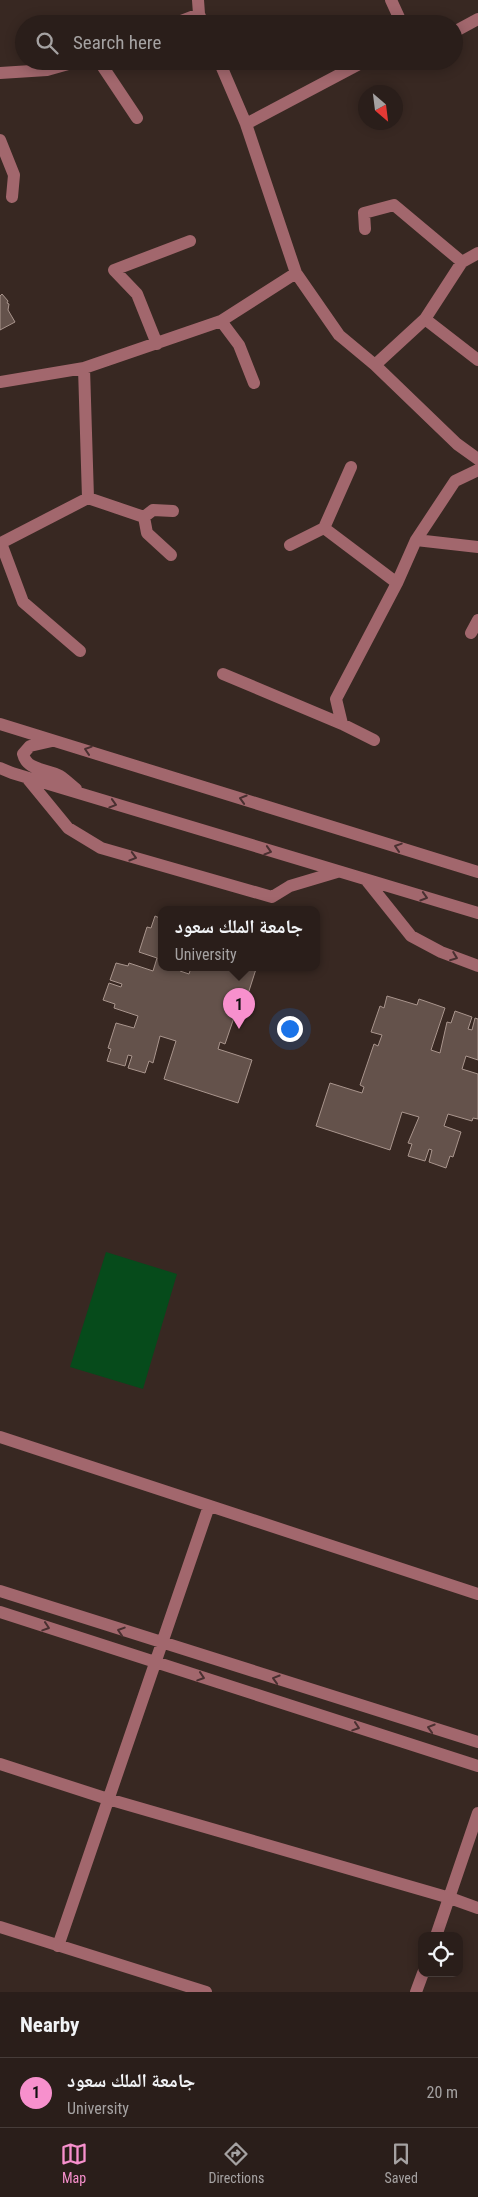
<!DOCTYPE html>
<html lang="en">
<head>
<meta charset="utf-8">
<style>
  :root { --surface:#2a1e1a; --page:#362b27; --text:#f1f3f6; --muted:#a5a2a2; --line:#463c39; --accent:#f790cd }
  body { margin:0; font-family:"Roboto Condensed","Noto Naskh Arabic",sans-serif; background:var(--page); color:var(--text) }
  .controls { position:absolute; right:15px; bottom:15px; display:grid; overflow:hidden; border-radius:10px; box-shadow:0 2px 12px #0003 }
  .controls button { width:45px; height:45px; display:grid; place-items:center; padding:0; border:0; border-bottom:1px solid var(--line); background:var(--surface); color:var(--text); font:25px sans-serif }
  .compass { position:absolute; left:358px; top:85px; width:45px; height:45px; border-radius:50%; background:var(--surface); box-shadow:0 2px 12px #0003; rotate:152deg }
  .you { position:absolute; left:289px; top:1028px; width:18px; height:18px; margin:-12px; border:4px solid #fff; border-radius:50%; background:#1a73e8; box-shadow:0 0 0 8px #1a73e833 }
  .badge { display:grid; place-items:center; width:32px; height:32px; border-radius:50%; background:var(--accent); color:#111; font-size:16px; font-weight:700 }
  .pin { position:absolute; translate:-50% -41px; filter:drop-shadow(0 1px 2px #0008) }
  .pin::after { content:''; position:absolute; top:26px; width:18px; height:15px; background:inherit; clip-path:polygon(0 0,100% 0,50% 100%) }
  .popup { position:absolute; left:158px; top:906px; width:162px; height:65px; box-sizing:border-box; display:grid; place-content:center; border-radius:10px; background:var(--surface); filter:drop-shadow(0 1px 4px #0005); font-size:16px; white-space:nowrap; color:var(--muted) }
  .popup b { font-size:19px; color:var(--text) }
  .popup::after { content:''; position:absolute; left:50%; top:100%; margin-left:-10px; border:10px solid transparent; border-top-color:var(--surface) }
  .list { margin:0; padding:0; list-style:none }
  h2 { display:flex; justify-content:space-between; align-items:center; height:65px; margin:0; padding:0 20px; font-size:21px }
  h2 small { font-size:16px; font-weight:400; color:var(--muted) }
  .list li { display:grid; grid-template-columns:32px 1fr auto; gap:15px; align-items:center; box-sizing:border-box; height:70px; padding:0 20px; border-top:1px solid var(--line) }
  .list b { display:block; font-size:19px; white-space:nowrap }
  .list p { margin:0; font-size:16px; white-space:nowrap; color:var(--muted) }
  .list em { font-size:16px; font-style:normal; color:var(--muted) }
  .icon { flex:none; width:28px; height:28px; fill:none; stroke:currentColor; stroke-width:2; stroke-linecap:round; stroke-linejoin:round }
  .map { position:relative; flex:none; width:478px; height:1992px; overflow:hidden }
  .search { position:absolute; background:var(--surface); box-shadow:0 2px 12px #0003; left:15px; right:15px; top:15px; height:55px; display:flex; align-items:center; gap:12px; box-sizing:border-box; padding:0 18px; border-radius:28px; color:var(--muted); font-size:19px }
  .sheet { height:135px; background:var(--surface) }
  nav { display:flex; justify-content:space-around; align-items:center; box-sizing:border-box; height:70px; border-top:1px solid var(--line); background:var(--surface); font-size:14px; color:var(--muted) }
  nav a { display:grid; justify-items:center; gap:2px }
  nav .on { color:var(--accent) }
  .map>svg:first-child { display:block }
  .green { fill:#064b1b }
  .building { fill:#64524b; stroke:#a9958d }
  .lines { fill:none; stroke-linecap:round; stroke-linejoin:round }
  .minor { stroke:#a2676d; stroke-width:12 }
  .oneway { stroke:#4a3031 }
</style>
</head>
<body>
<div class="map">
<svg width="478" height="1992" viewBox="0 0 478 1992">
  <rect width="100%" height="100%" fill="#382822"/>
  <path class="green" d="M106 1252 177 1274 143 1389 70 1367Z"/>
  <path class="building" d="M2 294 8 301 7 303 9 304 8 310 15 322 0 330V296Z
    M155 916 162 919V968H181L180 971 189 974 191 968 256 969 248 994 237 991 234 1002 239 1003 225 1044 220 1042 218 1049 252 1060 238 1103 164 1079 176 1041 160 1036 153 1063 149 1061 145 1073 128 1068 132 1056 128 1055 125 1066 107 1061 111 1049 108 1048 116 1023 134 1028 138 1016 114 1008 115 1004 103 1000 109 983 121 987 122 984 110 980 116 963 128 966 129 963 153 971 157 958 139 952 147 927 151 928Z
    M387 996 417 1005 419 999 445 1008 431 1050 440 1053 447 1022 451 1023 455 1011 472 1017 468 1029 472 1030 475 1018 478 1019V1060L466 1056 462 1069 478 1074V1119L473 1118 472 1121 448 1114 444 1126 461 1132 453 1157 450 1156 446 1168 429 1162 432 1150 429 1149 425 1161 408 1156 412 1144 408 1143 419 1117 402 1112 390 1150 316 1126 330 1083 362 1093 364 1087 360 1085 374 1044 378 1046 382 1035 371 1032 380 1006 384 1008Z"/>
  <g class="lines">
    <path class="minor" d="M198 0 199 14 203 24
      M391 0 402 24
      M173 24 199 14
      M454 32 478 19
      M99 61 137 118
      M219 61 246 124 296 273 339 335 375 365 457 444 478 459
      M0 73 47 70 79 61
      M246 124 365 61
      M0 140 14 175 12 197
      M365 229 364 213 394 205 462 262
      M425 319 478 360
      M221 321 239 345 254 383
      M157 344 137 294 114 270 190 241
      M375 365 425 319 462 262 478 253
      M84 368 88 498
      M0 382 84 368 221 321 296 273
      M144 517 147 533 171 555
      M144 517 153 510 173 511
      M324 528 397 583
      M416 540 478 547
      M290 545 324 528 351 467
      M471 633 478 620
      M80 651 23 602 1 543 88 498 144 517
      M223 674 342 724
      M0 724 478 872
      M374 740 342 724 336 699 397 583 416 540 455 481 478 470
      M52 741 30 746 23 754C27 771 48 769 60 776 66 780 71 785 76 789
      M0 768 12 773 478 913
      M27 778 68 828 101 848 272 897 290 886 337 872
      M367 881 411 936 441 952 478 966
      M0 1437 478 1594
      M0 1591 478 1742
      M0 1612 478 1766
      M0 1764 108 1799 450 1898 478 1908
      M0 1927 206 1992
      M436 1936 478 1813
      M58 1946C108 1799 160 1653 209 1506
      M416 1992 423 1973"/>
  </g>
  <defs><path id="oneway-chevron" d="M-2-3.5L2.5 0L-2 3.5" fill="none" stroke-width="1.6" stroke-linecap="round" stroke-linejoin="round" transform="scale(1.25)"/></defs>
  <g class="oneway">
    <use href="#oneway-chevron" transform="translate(88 750) rotate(-162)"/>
    <use href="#oneway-chevron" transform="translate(243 799) rotate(-163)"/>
    <use href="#oneway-chevron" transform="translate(113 804) rotate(17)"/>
    <use href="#oneway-chevron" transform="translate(398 847) rotate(-162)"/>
    <use href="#oneway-chevron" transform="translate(268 851) rotate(17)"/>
    <use href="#oneway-chevron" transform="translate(133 857) rotate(16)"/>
    <use href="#oneway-chevron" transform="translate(424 897) rotate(17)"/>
    <use href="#oneway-chevron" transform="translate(454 957) rotate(21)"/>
    <use href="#oneway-chevron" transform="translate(46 1627) rotate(18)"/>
    <use href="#oneway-chevron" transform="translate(121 1631) rotate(-162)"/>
    <use href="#oneway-chevron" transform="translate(201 1677) rotate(18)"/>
    <use href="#oneway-chevron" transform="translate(276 1679) rotate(-163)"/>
    <use href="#oneway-chevron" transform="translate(356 1727) rotate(18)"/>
    <use href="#oneway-chevron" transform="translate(431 1728) rotate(-163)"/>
  </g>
</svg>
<div class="controls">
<button><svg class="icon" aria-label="locate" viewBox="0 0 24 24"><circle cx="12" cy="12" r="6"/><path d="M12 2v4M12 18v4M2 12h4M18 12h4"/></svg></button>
</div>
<svg class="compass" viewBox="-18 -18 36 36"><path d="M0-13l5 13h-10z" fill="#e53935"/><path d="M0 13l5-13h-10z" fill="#a5a2a2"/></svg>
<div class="you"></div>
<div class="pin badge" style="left:239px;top:1029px">1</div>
<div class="popup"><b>جامعة الملك سعود</b>University</div>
<div class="search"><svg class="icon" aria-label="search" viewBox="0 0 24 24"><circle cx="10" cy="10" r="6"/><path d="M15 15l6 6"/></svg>Search here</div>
</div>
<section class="sheet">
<h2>Nearby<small></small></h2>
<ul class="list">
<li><span class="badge">1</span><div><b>جامعة الملك سعود</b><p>University</p></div><em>20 m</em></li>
</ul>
</section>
<nav>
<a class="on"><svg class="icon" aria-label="map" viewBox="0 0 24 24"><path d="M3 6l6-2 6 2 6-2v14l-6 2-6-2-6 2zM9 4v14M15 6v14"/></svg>Map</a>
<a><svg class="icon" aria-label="directions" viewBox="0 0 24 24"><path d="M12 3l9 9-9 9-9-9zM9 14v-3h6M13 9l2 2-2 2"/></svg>Directions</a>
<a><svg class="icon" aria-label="saved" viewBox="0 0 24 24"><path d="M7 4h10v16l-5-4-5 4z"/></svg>Saved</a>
</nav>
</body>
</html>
